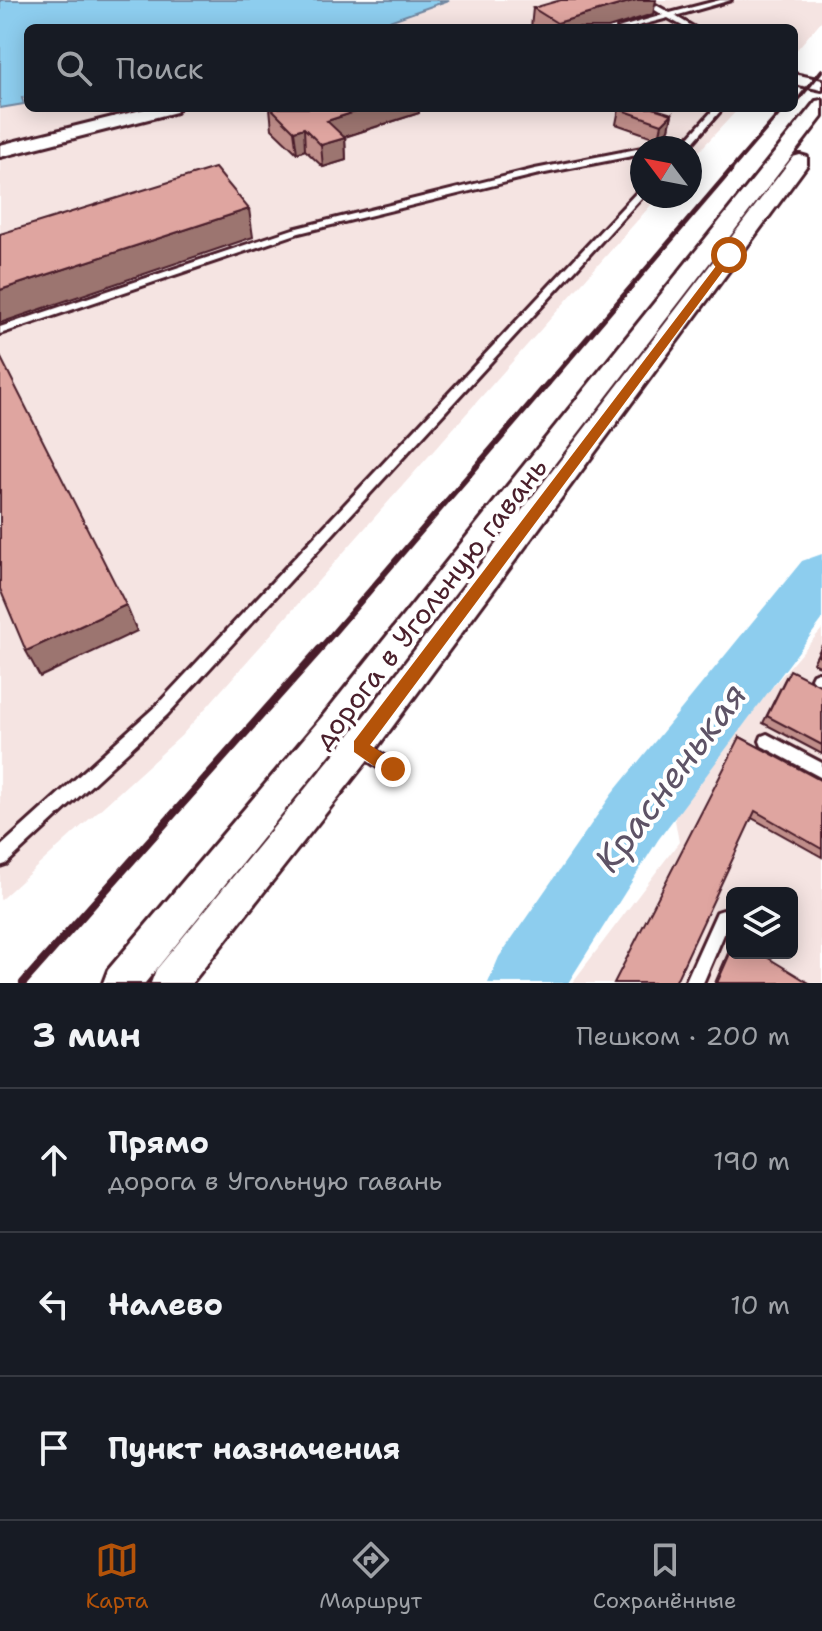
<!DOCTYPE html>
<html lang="ru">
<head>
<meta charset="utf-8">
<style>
  :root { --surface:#171b24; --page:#20242c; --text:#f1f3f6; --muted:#9ea1a6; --line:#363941; --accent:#b45309 }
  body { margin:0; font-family:"Shantell Sans",sans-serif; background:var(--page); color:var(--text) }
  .controls { position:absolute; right:24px; bottom:24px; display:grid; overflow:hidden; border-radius:12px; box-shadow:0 4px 20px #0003 }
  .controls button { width:72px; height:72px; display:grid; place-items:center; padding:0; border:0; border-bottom:2px solid var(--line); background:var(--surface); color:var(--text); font:40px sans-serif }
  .compass { position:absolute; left:630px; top:136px; width:72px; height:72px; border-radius:50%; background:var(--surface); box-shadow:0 4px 20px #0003; rotate:302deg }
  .stop { position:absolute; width:24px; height:24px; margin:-18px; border:6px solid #b45309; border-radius:50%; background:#fff }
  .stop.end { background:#b45309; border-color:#fff; box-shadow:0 2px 8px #0008 }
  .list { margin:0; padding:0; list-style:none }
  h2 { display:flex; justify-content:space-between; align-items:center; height:104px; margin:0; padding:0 32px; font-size:34px }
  h2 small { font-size:26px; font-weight:400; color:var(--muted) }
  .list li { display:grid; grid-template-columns:52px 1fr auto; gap:24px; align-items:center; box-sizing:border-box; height:144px; padding:0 32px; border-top:2px solid var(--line) }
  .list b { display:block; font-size:30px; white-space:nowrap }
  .list p { margin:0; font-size:26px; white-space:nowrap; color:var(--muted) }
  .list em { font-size:26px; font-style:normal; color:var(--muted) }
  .icon { flex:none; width:44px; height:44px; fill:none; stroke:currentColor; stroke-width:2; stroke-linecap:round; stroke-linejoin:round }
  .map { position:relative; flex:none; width:822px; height:983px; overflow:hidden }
  .search { position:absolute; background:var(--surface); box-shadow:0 4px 20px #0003; left:24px; right:24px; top:24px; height:88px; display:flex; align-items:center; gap:20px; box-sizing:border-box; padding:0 28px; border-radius:12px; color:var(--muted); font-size:30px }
  .sheet { height:536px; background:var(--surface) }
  nav { display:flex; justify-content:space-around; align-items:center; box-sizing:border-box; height:112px; border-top:2px solid var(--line); background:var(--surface); font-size:22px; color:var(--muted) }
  nav a { display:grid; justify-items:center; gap:4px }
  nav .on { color:var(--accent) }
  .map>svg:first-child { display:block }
  .built { fill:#f5e4e2; fill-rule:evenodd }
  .water { fill:#8dcdee; stroke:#7287a0; stroke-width:2 }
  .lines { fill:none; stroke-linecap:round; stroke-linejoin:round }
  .river { fill:#8dcdee; fill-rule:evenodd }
  .service-casing { stroke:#4a1f2b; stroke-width:6 }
  .minor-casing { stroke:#4a1f2b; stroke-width:6 }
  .service { fill:#fff; fill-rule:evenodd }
  .minor { fill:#fff; fill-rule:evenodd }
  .rail-far3 { stroke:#4a1f2b; stroke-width:4 }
  .rail-far2 { stroke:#4a1f2b; stroke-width:5 }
  .rail-far1 { stroke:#4a1f2b; stroke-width:6 }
  .rail { stroke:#4a1f2b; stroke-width:8 }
  .wall { fill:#c08e8a; stroke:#4a1f2b; stroke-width:2 }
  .shaded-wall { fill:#9c7470; stroke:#4a1f2b; stroke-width:2 }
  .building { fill:#dfa5a0; stroke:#4a1f2b; stroke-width:2 }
  .route { fill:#b45309 }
  .labels { text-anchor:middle; stroke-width:8; stroke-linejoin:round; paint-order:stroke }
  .street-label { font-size:28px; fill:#4a1f2b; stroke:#fff }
  .near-water-label { font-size:36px; font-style:italic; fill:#5e5366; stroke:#fff }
</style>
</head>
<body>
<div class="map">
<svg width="822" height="983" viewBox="0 0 822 983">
  <rect width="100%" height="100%" fill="#fff"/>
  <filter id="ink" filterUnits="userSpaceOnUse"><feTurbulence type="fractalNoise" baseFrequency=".0125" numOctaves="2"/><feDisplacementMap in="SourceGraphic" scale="16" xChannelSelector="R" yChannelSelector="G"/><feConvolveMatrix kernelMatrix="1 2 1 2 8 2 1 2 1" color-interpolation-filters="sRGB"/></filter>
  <g filter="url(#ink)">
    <path class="built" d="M449 0H822V20L794 53V28H353L368 22 378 24Z
      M28 97V108H739L690 161V148H642V196H659L181 736 0 900V108L24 104 22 98Z
      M822 629V983H572L679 842 672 804ZM732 893H792V953H732Z"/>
    <path class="water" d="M0 0H449L378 25 367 22 353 28H28V97L22 98 24 104 0 108Z"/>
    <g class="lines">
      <path class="river" d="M822 554V620L658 840 568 983H488L499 957 612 794 802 561Z"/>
      <defs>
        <path id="service" d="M639 0H647L670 13 720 0H731L675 16 695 28H686L668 18 630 28H618L663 15Z
          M715 108H723L688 148H679Z
          M642 148V154L535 175 299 233 0 334V327L293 229 535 169Z
          M642 189 643 196 167 715 6 864 0 866V847L157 705 639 190Z
          M818 672 822 673V686L813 682 811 678 813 674Z
          M767 734 822 763V778L762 746 760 741 762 736Z
          M359 740 398 764 400 769 398 774 393 776 388 774 354 752 352 747 354 742Z
          M723 910 729 912 731 918 703 983H685L717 912Z"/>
        <path id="minor" d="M794 74 822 80V90L794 84Z
          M822 100V117L344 737 145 983H103L108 970 322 717 816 101Z
          M149 108H179L176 112 0 157V145Z
          M800 155 807 157V165L370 757 192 983H151L156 970 348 737 793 157Z"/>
      </defs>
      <use href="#service" class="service-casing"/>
      <use href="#minor" class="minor-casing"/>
      <use href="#service" class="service"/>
      <use href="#minor" class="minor"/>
      <path class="rail-far3" d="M794 105 822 70
        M729 172 784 108"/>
      <path class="rail-far2" d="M547 385 731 170"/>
      <path class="rail-far1" d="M318 651 548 383"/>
      <path class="rail" d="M23 983 320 649"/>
    </g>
    <path class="wall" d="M533 8 653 14 608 28H531Z
      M270 108H419V113L345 137 346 160 323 167 305 150 297 153 272 129Z
      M619 109 672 114 669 129 659 139 616 124Z
      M822 645V667L813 663Z
      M786 677 822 686V754L763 723Z
      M740 737 822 781V857L752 818Z
      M732 944V953L809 983H715Z"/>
    <path class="shaded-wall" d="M636 0H656L653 14 608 28H556L557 23Z
      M367 108H419V113L328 142 327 121Z
      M672 114 669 129 659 139 662 124Z
      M304 128 305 150 297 153 294 131Z
      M345 138 346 160 323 167 321 145Z
      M249 209 253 237 0 323V290Z
      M126 605 137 631 40 677 26 651Z"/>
    <path class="building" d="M561 0H636L557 23 533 8Z
      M271 108H367L327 121 345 138 321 145 304 128 294 131Z
      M620 108H653L672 114 662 124 619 109Z
      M215 168 249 209 0 290V234Z
      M0 356 126 605 26 651 0 589Z
      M822 647V658L818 656Z
      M790 670 822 686V745L767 716Z
      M740 737 822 781V849L755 811 675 983H614Z
      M732 949V953H760L809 983H717Z"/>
  </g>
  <path class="route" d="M726 253 735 255 370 745 399 764V775H387L354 752V741Z"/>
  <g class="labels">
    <g class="street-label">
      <text transform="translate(430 603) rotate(-52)" y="10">дорога в Угольную гавань</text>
    </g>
    <g class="near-water-label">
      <text transform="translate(670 777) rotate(-53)" y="13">Красненькая</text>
    </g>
  </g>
</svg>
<div class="controls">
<button><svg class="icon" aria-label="layers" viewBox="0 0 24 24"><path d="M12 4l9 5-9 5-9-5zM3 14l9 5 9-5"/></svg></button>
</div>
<svg class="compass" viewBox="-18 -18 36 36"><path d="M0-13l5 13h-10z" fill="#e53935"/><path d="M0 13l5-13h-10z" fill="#9ea1a6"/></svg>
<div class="stop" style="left:729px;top:255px"></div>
<div class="stop end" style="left:393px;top:769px"></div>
<div class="search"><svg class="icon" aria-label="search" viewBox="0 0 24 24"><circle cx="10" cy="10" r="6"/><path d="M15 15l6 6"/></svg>Поиск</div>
</div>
<section class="sheet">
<h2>3 мин<small>Пешком · 200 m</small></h2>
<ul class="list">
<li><svg class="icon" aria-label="ahead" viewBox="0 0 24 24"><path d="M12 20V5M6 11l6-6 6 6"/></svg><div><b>Прямо</b><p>дорога в Угольную гавань</p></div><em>190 m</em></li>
<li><svg class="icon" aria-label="left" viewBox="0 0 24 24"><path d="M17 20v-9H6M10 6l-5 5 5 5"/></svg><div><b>Налево</b></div><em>10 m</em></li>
<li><svg class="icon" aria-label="arrive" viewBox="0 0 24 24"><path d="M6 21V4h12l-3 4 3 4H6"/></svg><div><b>Пункт назначения</b></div></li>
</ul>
</section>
<nav>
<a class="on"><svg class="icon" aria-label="map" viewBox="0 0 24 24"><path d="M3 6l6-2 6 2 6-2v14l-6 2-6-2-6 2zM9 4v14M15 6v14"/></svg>Карта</a>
<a><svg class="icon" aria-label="directions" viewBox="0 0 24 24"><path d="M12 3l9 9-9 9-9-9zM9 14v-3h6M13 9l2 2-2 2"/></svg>Маршрут</a>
<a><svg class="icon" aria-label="saved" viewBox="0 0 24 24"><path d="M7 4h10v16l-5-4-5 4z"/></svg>Сохранённые</a>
</nav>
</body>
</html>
